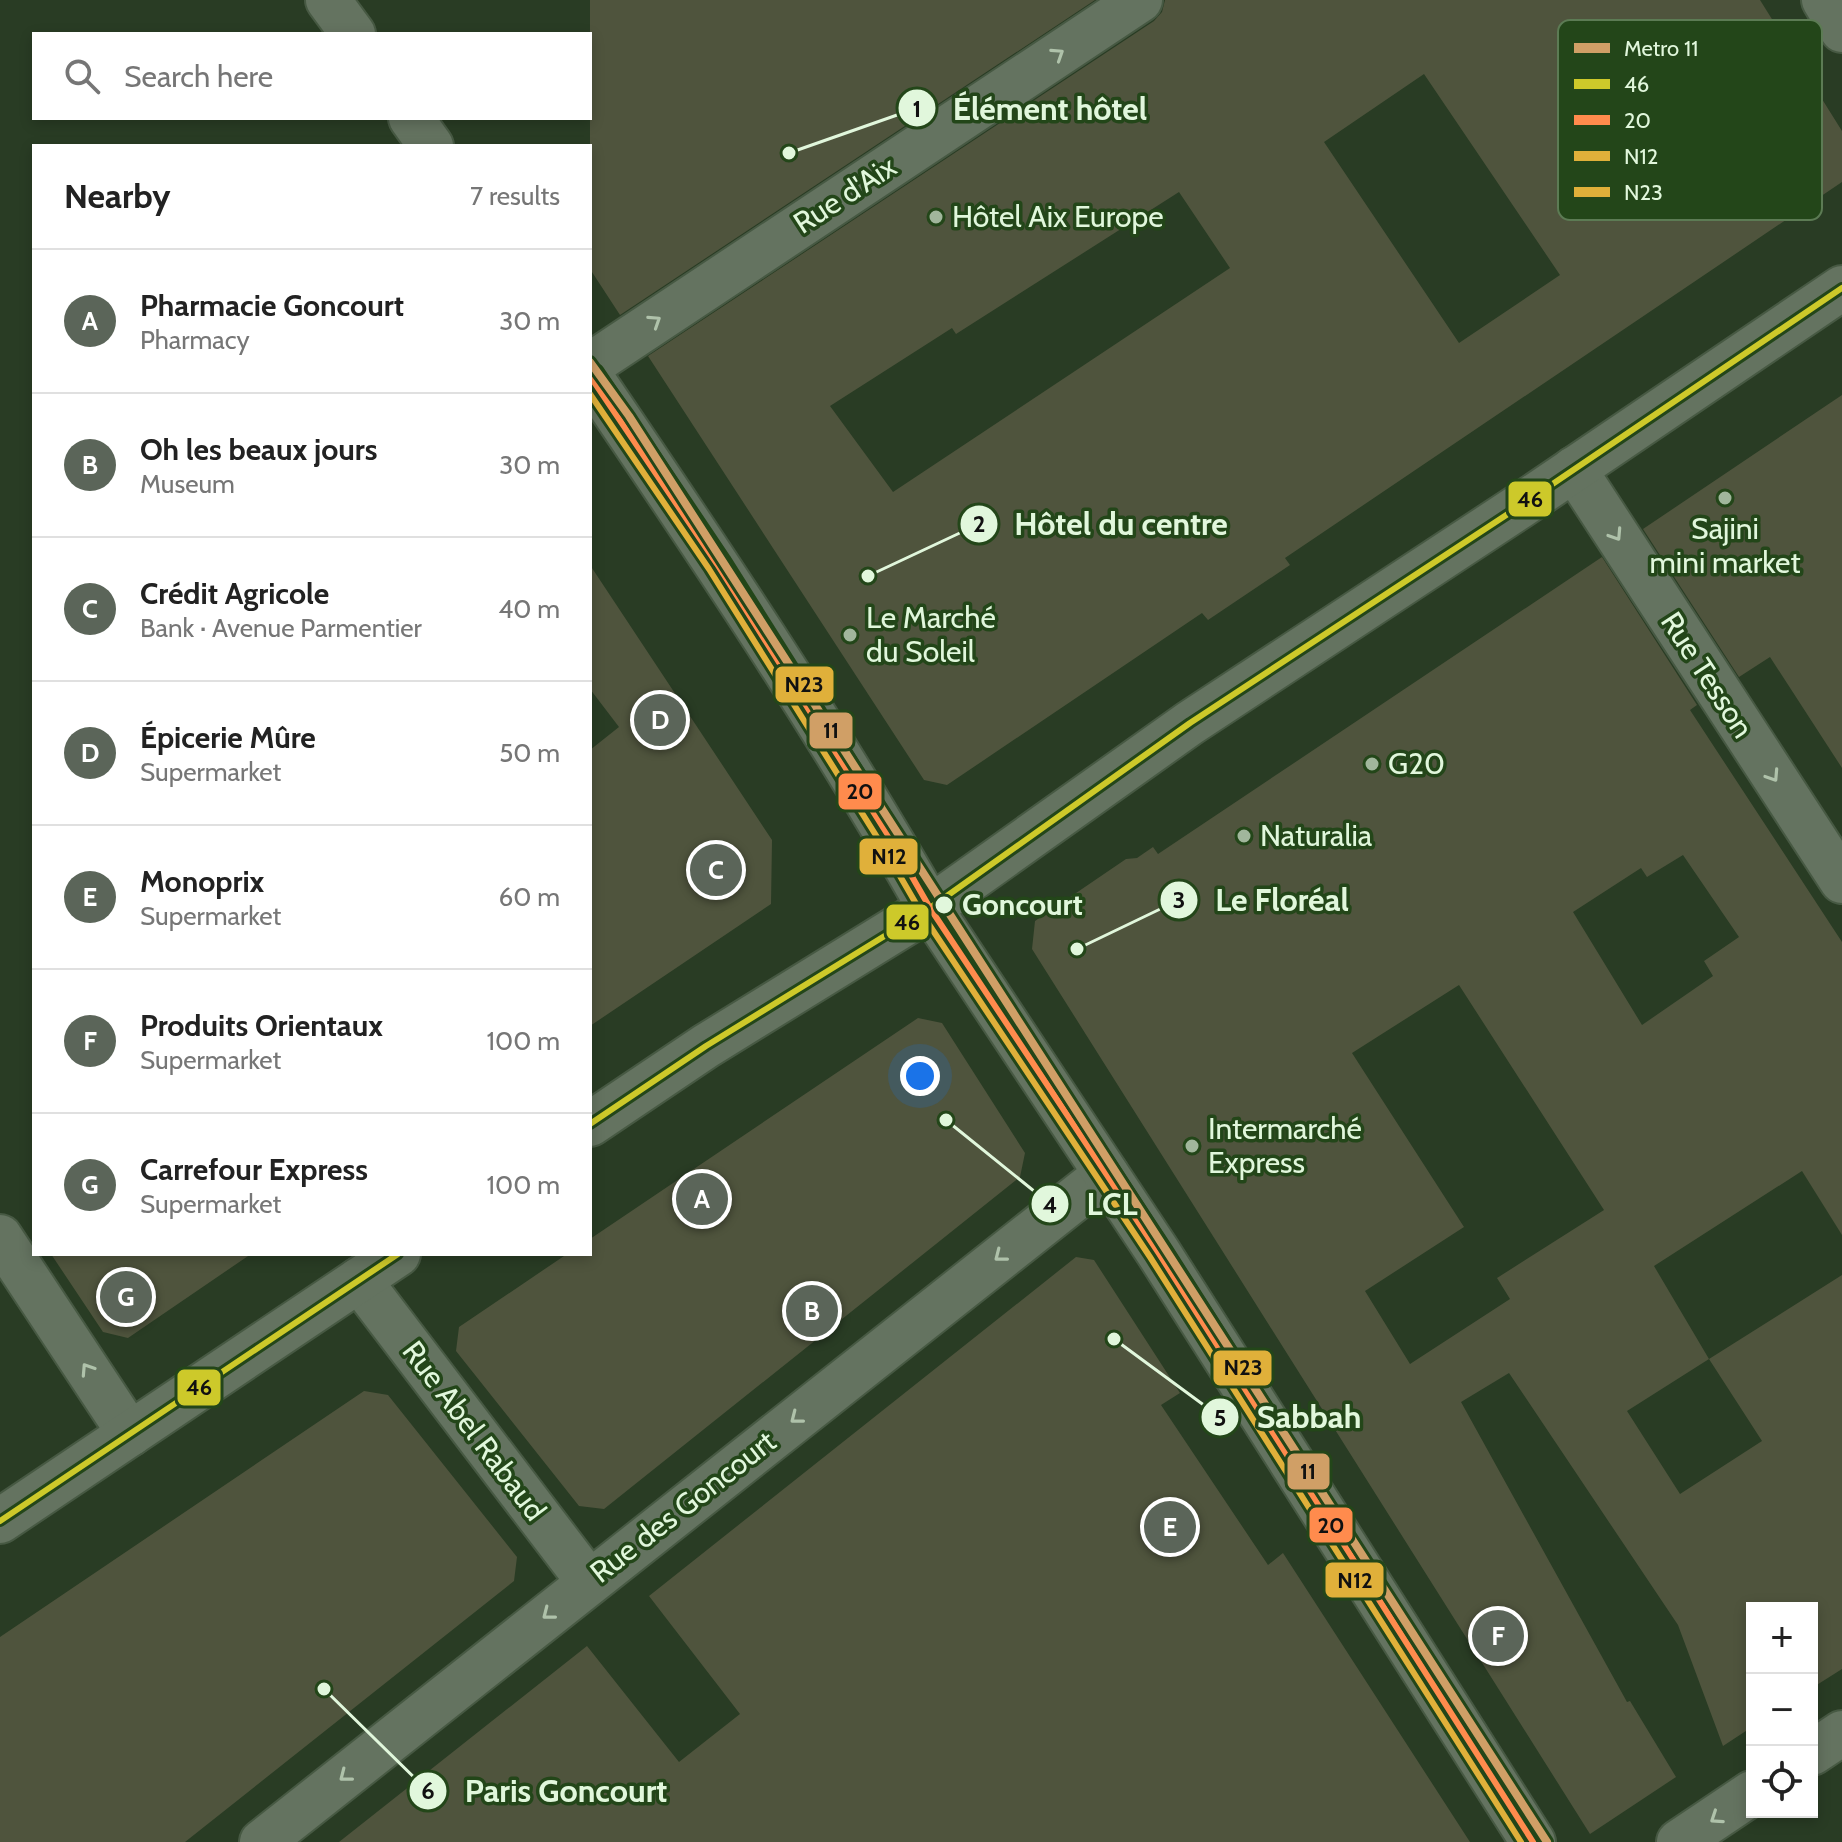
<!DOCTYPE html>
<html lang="en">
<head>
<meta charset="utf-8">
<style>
  :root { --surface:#fff; --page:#f2f2f2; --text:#222; --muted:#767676; --line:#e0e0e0; --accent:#5b6559 }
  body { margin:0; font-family:Cabin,sans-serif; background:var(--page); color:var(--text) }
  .controls { position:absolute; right:24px; bottom:24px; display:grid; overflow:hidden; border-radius:0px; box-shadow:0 4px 12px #0003 }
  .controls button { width:72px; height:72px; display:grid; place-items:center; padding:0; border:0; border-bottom:2px solid var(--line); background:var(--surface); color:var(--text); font:40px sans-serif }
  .you { position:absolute; left:920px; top:1076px; width:28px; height:28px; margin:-20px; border:6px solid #fff; border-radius:50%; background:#1a73e8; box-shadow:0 0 0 12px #1a73e833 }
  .badge { display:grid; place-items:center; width:52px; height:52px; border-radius:50%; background:var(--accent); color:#fff; font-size:26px; font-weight:700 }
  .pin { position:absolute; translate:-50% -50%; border:4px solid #fff; box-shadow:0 2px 8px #0006 }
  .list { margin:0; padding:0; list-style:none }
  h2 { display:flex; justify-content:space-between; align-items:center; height:104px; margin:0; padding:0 32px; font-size:34px }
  h2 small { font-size:26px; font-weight:400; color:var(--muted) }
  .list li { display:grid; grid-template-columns:52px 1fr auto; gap:24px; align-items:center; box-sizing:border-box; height:144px; padding:0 32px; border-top:2px solid var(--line) }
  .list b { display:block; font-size:30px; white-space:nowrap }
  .list p { margin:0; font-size:26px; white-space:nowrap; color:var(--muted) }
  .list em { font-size:26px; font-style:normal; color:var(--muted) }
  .icon { flex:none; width:44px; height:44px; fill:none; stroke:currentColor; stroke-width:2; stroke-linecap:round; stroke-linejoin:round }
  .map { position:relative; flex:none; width:1842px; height:1842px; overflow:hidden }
  .search { position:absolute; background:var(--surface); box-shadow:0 4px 12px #0003; left:32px; top:32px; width:560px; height:88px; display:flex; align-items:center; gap:20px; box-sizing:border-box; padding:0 28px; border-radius:0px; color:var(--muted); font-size:30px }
  .panel { position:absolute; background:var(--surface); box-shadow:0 4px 12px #0003; left:32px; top:144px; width:560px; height:1112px; border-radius:0px }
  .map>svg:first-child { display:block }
  .building { fill:#4f543d; fill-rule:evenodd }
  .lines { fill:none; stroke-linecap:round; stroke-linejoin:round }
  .minor-casing { stroke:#475943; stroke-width:48 }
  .tertiary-casing { stroke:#475943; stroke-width:48 }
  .minor { stroke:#647360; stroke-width:44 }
  .tertiary { stroke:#647360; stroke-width:44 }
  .bus-1-casing { stroke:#234619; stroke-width:12 }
  .bus-2-casing { stroke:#234619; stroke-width:12 }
  .bus-3-casing { stroke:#234619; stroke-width:12 }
  .bus-4-casing { stroke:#234619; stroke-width:12 }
  .bus-1 { stroke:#cdc92a; stroke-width:6 }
  .bus-2 { stroke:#ff8b4d; stroke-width:6 }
  .bus-3 { stroke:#e0b03a; stroke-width:6 }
  .bus-4 { stroke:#e0b03a; stroke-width:6 }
  .metro-1-casing { stroke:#234619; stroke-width:14 }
  .metro-1 { stroke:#d09f66; stroke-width:8 }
  .oneway { stroke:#afc2aa }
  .poi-dot { fill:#a1b69c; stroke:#234619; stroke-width:3 }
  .stop-dot { fill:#e1f7dc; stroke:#234619; stroke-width:3 }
  .labels { text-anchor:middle; stroke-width:7; stroke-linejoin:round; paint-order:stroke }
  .street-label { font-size:30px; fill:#e1f7dc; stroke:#234619 }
  .poi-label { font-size:30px; fill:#e1f7dc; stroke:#234619; text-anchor:start }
  .stop-label { font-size:30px; font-weight:bold; fill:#e1f7dc; stroke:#234619; text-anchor:start }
  .key { fill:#234619; stroke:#5c7b54; stroke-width:2 }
  .key-label { font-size:22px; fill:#e1f7dc }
  .leader { fill:none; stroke:#e1f7dc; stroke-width:3 }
  .callout-dot { fill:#e1f7dc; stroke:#234619; stroke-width:3 }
  .mark-label { font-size:24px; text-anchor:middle; font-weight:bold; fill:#111 }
  .callout-label { font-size:32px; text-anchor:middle; font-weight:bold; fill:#e1f7dc; stroke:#234619; stroke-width:7; stroke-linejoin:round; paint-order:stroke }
  .line-badge { stroke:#234619; stroke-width:3 }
  .pale-badge-label { font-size:22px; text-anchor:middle; font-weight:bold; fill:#111 }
</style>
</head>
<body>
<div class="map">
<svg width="1842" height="1842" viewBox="0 0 1842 1842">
  <rect width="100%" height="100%" fill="#293c24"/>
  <path class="building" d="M590 0H1095L620 315 590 269Z
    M1165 0H1760L1842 131V182L1285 558 1290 565 1208 620 1202 613 947 785 924 780 648 356 1154 21 1162 12ZM1424 74 1560 275 1459 343 1324 142ZM1179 192 1230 268 893 492 830 406 952 328 956 334Z
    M1842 395V768L1770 657 1739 677 1643 529Z
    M1602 557 1697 705 1690 710 1842 942V1235L1802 1171 1654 1266 1709 1359 1627 1411 1680 1494 1762 1441 1709 1359 1842 1275V1669L1812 1688V1608H1752V1727L1723 1746 1678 1625 1509 1373 1461 1402 1627 1702 1630 1701 1676 1777 1590 1834 1032 949 1035 921 1126 859 1137 858 1153 847 1158 854ZM1683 855 1739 937 1704 961 1713 976 1642 1025 1573 912 1641 868 1647 877ZM1459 985 1604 1210 1497 1278 1510 1299 1410 1364 1365 1291 1464 1227 1352 1053Z
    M590 565 772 840 771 904 590 1026V750L619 727 590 689Z
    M918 1018 942 1023 1025 1153 1020 1177 604 1509 579 1506 456 1351 459 1327 567 1254H590V1239Z
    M51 1254H251L128 1338 103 1332Z
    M1076 1257 1094 1260 1180 1393 1161 1405 1268 1565 1283 1553 1470 1842H339L587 1646 679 1762 740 1714 649 1596Z
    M364 1391 388 1395 517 1557 514 1581 185 1842H0V1637Z"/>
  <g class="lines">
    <defs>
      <path id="minor" d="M328 0 353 34
        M1824 0 1842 30
        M411 118 431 146
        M590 365 1140 0
        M590 376C708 550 826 726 930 908
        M1574 469 1842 881
        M0 1237 130 1434
        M359 1280 589 1582
        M1812 1753 1842 1733
        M262 1842 1106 1174
        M1679 1842 1752 1793"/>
      <path id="tertiary" d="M930 908 1158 1252 1533 1842
        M590 1124 706 1046 930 908 1190 723 1520 506 1842 288
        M0 1521 398 1254"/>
    </defs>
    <use href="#minor" class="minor-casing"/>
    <use href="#tertiary" class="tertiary-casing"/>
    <use href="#minor" class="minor"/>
    <use href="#tertiary" class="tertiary"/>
    <defs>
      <path id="bus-1" d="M590 1124 706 1046 930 908 1190 723 1520 506 1842 288
        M0 1521 398 1254"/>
      <path id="bus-2" d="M590 376 717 564 891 840 930 908 1158 1252 1533 1842"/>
      <path id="bus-3" d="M590 394 709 569 882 845 922 914 1150 1257 1521 1842"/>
      <path id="bus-4" d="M598 370 725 559 899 835 939 903 1166 1247 1541 1837"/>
    </defs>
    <use href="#bus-1" class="bus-1-casing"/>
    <use href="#bus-2" class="bus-2-casing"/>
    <use href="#bus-3" class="bus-3-casing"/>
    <use href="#bus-4" class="bus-4-casing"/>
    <use href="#bus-1" class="bus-1"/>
    <use href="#bus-2" class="bus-2"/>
    <use href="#bus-3" class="bus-3"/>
    <use href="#bus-4" class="bus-4"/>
    <defs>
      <path id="metro-1" d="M590 362 629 416 1547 1842"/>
    </defs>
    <use href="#metro-1" class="metro-1-casing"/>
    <use href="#metro-1" class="metro-1"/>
  </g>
  <defs><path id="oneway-chevron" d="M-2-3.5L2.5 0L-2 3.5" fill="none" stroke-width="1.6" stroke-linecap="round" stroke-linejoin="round" transform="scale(2)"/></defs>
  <g class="oneway">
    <use href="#oneway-chevron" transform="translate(1058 54) rotate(-33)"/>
    <use href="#oneway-chevron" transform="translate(655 321) rotate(-33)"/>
    <use href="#oneway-chevron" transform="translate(1616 535) rotate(57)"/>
    <use href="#oneway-chevron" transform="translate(1773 776) rotate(57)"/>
    <use href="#oneway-chevron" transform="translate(1000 1256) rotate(142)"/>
    <use href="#oneway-chevron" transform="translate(87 1369) rotate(-123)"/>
    <use href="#oneway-chevron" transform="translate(796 1418) rotate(142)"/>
    <use href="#oneway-chevron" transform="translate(548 1614) rotate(142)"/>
    <use href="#oneway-chevron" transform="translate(345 1776) rotate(142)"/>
    <use href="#oneway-chevron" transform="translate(1716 1818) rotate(146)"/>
  </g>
  <g class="poi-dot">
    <circle cx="936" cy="217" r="8"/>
    <circle cx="1725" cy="498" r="8"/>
    <circle cx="850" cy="635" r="8"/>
    <circle cx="1372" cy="764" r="8"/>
    <circle cx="1244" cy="836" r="8"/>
    <circle cx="1192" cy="1146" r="8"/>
  </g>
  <circle class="stop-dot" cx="944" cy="905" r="10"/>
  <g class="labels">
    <g class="street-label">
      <text transform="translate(845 195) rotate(-33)" y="10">Rue d'Aix</text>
      <text transform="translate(1707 675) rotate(57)" y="10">Rue Tesson</text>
      <text transform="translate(474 1431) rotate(53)" y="10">Rue Abel Rabaud</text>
      <text transform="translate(683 1507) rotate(-38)" y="10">Rue des Goncourt</text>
    </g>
    <g class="poi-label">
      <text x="952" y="227">Hôtel Aix Europe</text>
      <text x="1725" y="539" text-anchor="middle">Sajini<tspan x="1725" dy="34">mini market</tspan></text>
      <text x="866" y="628">Le Marché<tspan x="866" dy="34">du Soleil</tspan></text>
      <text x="1388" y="774">G20</text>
      <text x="1260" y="846">Naturalia</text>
      <text x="1208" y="1139">Intermarché<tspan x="1208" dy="34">Express</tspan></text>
    </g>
    <g class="stop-label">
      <text x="962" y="915">Goncourt</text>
    </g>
  </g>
  <rect x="1558" y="20" width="264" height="200" rx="12" class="key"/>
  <rect x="1574" y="43" width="36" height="10" fill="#d09f66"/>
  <rect x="1574" y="79" width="36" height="10" fill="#cdc92a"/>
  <rect x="1574" y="115" width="36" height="10" fill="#ff8b4d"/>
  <rect x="1574" y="151" width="36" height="10" fill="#e0b03a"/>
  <rect x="1574" y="187" width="36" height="10" fill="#e0b03a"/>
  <g class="key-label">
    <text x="1624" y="56">Metro 11</text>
    <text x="1624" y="92">46</text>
    <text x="1624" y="128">20</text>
    <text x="1624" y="164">N12</text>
    <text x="1624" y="200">N23</text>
  </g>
  <path class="leader" d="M789 153L917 108M868 576L979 524M1077 949L1179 900M946 1120L1050 1204M1114 1339L1220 1417M324 1689L428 1791"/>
  <g class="callout-dot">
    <circle cx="789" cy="153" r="8"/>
    <circle cx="868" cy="576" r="8"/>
    <circle cx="1077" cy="949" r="8"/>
    <circle cx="946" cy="1120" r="8"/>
    <circle cx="1114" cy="1339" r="8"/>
    <circle cx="324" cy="1689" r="8"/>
    <circle cx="917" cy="108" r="20"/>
    <circle cx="979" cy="524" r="20"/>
    <circle cx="1179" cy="900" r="20"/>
    <circle cx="1050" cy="1204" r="20"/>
    <circle cx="1220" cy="1417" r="20"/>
    <circle cx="428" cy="1791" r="20"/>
  </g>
  <g class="mark-label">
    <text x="917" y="117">1</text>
    <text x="979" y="532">2</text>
    <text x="1179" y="908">3</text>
    <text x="1050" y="1213">4</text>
    <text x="1220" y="1426">5</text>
    <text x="428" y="1799">6</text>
  </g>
  <g class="callout-label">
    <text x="1050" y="120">Élément hôtel</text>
    <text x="1121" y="535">Hôtel du centre</text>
    <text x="1282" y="911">Le Floréal</text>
    <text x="1112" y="1215">LCL</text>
    <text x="1309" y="1428">Sabbah</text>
    <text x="566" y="1802">Paris Goncourt</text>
  </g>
  <g class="line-badge">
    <rect x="1507" y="480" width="46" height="38" rx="8" fill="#cdc92a"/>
    <rect x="774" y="665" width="61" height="39" rx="8" fill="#e0b03a"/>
    <rect x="808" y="711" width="46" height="39" rx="8" fill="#d09f66"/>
    <rect x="837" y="772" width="46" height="39" rx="8" fill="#ff8b4d"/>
    <rect x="858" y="837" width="61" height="39" rx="8" fill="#e0b03a"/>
    <rect x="885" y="903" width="45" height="38" rx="8" fill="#cdc92a"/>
    <rect x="1212" y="1349" width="61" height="38" rx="8" fill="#e0b03a"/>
    <rect x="176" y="1368" width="46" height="39" rx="8" fill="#cdc92a"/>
    <rect x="1286" y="1452" width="45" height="39" rx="8" fill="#d09f66"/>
    <rect x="1308" y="1506" width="46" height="38" rx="8" fill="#ff8b4d"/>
    <rect x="1324" y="1561" width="61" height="38" rx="8" fill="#e0b03a"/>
  </g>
  <g class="pale-badge-label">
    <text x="1530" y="507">46</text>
    <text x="804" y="692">N23</text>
    <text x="831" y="738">11</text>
    <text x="860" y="799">20</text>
    <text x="889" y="864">N12</text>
    <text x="907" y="930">46</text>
    <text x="1243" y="1375">N23</text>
    <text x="199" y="1395">46</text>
    <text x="1308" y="1479">11</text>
    <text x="1331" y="1533">20</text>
    <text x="1355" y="1588">N12</text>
  </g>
</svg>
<div class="controls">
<button>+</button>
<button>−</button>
<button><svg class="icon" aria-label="locate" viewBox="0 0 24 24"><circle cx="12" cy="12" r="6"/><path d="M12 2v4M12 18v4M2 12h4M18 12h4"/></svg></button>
</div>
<div class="you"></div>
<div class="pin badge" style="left:702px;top:1199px">A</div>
<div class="pin badge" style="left:812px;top:1311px">B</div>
<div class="pin badge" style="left:716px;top:870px">C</div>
<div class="pin badge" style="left:660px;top:720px">D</div>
<div class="pin badge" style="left:1170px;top:1527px">E</div>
<div class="pin badge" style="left:1498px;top:1636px">F</div>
<div class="pin badge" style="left:126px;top:1297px">G</div>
<div class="search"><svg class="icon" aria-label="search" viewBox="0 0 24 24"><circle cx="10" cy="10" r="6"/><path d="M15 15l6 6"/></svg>Search here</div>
<section class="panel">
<h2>Nearby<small>7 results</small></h2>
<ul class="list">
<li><span class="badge">A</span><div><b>Pharmacie Goncourt</b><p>Pharmacy</p></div><em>30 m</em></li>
<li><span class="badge">B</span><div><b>Oh les beaux jours</b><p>Museum</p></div><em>30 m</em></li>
<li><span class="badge">C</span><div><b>Crédit Agricole</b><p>Bank · Avenue Parmentier</p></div><em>40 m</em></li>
<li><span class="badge">D</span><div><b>Épicerie Mûre</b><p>Supermarket</p></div><em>50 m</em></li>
<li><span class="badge">E</span><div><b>Monoprix</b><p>Supermarket</p></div><em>60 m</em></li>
<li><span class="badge">F</span><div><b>Produits Orientaux</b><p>Supermarket</p></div><em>100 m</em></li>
<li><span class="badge">G</span><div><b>Carrefour Express</b><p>Supermarket</p></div><em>100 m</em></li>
</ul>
</section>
</div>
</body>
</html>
